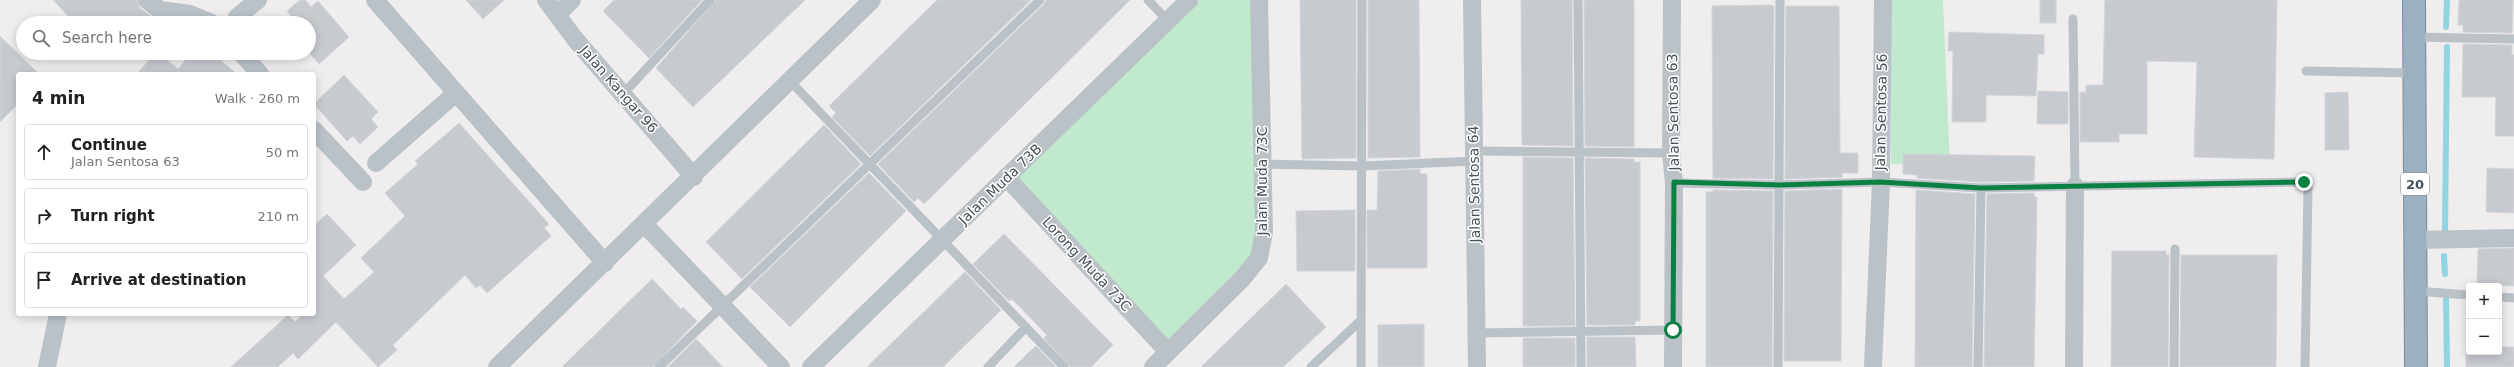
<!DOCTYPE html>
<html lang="en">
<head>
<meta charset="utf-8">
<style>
  :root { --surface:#fff; --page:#f2f2f2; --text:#202124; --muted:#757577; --line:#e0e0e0 }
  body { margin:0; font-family:"DejaVu Sans",sans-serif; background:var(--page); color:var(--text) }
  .controls { position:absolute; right:12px; bottom:12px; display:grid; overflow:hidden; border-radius:4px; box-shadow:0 2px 10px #0003 }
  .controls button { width:36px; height:36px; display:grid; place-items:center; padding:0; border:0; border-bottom:1px solid var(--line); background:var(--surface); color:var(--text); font:20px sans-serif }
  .stop { position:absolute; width:12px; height:12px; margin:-9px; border:3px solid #0b8043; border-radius:50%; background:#fff }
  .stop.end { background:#0b8043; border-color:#fff; box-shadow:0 1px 4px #0008 }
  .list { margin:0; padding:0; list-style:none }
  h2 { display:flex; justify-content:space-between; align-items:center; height:52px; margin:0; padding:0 16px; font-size:17px }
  h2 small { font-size:13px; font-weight:400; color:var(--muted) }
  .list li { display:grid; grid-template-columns:26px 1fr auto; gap:12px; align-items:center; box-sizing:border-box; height:56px; margin:0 8px 8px; padding:0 8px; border:1px solid var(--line); border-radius:4px }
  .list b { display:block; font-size:15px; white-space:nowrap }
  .list p { margin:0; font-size:13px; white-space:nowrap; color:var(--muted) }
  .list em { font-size:13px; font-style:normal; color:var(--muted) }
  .icon { flex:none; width:22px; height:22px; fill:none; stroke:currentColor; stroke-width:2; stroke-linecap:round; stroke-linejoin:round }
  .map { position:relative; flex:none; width:2514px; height:367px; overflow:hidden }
  .search { position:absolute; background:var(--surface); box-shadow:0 2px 10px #0003; left:16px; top:16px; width:300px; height:44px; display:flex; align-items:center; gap:10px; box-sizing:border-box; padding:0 14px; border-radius:22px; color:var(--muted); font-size:15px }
  .panel { position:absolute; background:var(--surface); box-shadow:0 2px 10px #0003; left:16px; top:72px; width:300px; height:244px; border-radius:4px }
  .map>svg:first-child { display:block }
  .green { fill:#c0e9ce }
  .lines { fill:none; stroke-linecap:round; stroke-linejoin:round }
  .stream { stroke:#92d4e1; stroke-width:6 }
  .building { fill:#c7cacf; stroke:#d2d4d8 }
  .trunk-casing { stroke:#758da2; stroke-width:24 }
  .service { stroke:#bac2c8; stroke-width:9 }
  .minor { stroke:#bac2c8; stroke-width:18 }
  .trunk { stroke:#9db0c0; stroke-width:22 }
  .route { stroke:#0b8043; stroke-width:5 }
  .labels { text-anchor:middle; stroke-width:3; stroke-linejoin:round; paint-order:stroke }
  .shield { fill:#fff; stroke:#7e858a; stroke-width:1 }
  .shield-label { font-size:13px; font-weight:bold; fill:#475158 }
  .street-label { font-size:14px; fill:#475158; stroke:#fff }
</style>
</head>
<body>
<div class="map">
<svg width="2514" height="367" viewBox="0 0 2514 367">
  <rect width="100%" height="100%" fill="#efeded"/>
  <path class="green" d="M1189 0H1259V258L1167 351 1006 177Z
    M1891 0H1943L1950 165 1891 164Z"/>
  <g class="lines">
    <path class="stream" d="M2446 27 2447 0
      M2445 230 2447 47
      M2444 256 2445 274
      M2446 299 2447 367"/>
  </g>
  <path class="building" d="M53 0H137L140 8 153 18 147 23H75Z
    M300 0H305L311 7 318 1 349 37 319 64 309 52V23H292L295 20 287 11Z
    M466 0H504L483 19Z
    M614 0H702L649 58 603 11Z
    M716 0H805L693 107 656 68Z
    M937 0H1031L870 156 832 117 836 113 829 106Z
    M1046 0H1130L924 204 918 198 914 202 878 164 1044 4Z
    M1300 0H1356V158L1302 159Z
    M1368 0H1419L1420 157 1368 158Z
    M1521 0H1572L1573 146 1522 145Z
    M1584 0H1634V147L1585 146Z
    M2040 0H2056V23H2040Z
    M2105 0H2277L2274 159 2194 157 2197 62 2147 61V134H2119V142H2080V92H2086V85H2103Z
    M2459 0H2513L2512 33 2463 32V25H2458Z
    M1771 5 1774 6 1773 179 1713 178 1712 6Z
    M1786 6H1839L1840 153H1858V173H1842V177L1785 179Z
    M1949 32 2044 35V54H2038L2036 96 1986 95V122H1952L1953 51H1948Z
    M0 36 39 74H18V104L0 122Z
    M2463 44 2512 45V55H2514V136H2495L2496 97H2462Z
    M155 53H159L178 69 191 53H212L237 74H137Z
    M344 75 378 112 371 119 378 127 360 144 353 136 347 141 314 104Z
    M2038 91 2068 92V124H2037Z
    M2348 92 2349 150H2325V93Z
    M459 123 549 224 544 228 551 236 487 293 480 285 476 288 465 275 393 345 397 350 378 367 336 322 298 359 293 353 278 367H231L288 315 295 322 303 314H314V226L327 214 356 245 323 276 344 299 374 272 361 258 405 216 385 193 418 164 415 161Z
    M824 125 861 164 742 279 706 242Z
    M1903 154 2035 156 2034 181 1981 182 1917 178V175L1903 174Z
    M1523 157 1573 158 1575 326H1523Z
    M1585 158 1634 159V162H1640V321H1635V325H1587Z
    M2487 168 2514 169V213L2486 212Z
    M1420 169V174H1427V268H1367V210H1377L1378 171Z
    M869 173 906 211 790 327 750 287Z
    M1842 189 1841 361H1784L1785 191Z
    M1713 190 1773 191 1772 367H1706V192H1713Z
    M1916 190 1975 194 1972 367H1915Z
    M2034 193V197H2037L2034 367H1984L1987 194Z
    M1355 210V271H1297L1296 211Z
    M1004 234 1113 345 1091 367H1070L1044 338 1047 335 1012 299 1009 301 973 264Z
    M2514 248V286L2477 285 2478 249Z
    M2112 251H2166V255H2169L2168 367H2111Z
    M2181 255H2277L2276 367H2180Z
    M965 272 1001 310 943 367H867Z
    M652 279 681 309 683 307 697 321 653 367H562Z
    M1286 284 1326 327 1283 367H1201Z
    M1424 324V367H1378V325Z
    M1587 337H1635L1636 367H1587Z
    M1523 338H1575V367H1523Z
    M696 339 723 367H668Z
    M1036 346 1056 367H1014L1029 352Z
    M2466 347H2469V352H2499V347H2514V367H2466Z"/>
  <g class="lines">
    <defs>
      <path id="trunk" d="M2414 0 2416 367"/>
    </defs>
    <use href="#trunk" class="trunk-casing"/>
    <path class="service" d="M1148 0 1168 21
      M1578 0 1581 367
      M2073 19 2075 186
      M2414 37 2514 39
      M2306 71 2414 73
      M790 81 1064 367
      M623 94 710 0
      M1474 151 1671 153
      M1263 164 1363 166 1474 161
      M1674 183 1780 185 1881 182 1981 188 2304 182 2308 187 2305 367
      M2416 291 2469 295
      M2499 297 2514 298
      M1477 333 1673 330
      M659 367 1040 0
      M988 367 1026 327
      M1311 367 1360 321
      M1361 367 1362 0
      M1778 367 1780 0
      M1978 367 1981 188
      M2174 367 2175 249"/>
    <path class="minor" d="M147 0 160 10 190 14 212 23
      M375 0 605 263
      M546 0 575 39 694 177
      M1472 0 1477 367
      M1672 0 1671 153 1674 183 1673 367
      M557 15 572 0
      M237 17 258 0
      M241 53 260 74
      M314 130 363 182
      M376 163 456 93
      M1006 177 1167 351
      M645 225 781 367
      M2416 240 2514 238
      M47 367 58 314
      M497 367 872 0
      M811 367 1189 0
      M1153 367 1242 279 1259 258 1264 232 1259 0
      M1873 367 1881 182 1883 0
      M2074 367 2075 186"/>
    <use href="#trunk" class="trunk"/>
  </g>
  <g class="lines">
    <path class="route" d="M1673 330 1674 182 1780 185 1880 182 1981 188 2304 182"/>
  </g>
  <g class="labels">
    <rect class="shield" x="2401" y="173" width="28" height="22" rx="3"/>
    <g class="shield-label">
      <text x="2415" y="189">20</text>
    </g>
    <g class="street-label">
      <text transform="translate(619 89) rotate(49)" y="5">Jalan Kangar 96</text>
      <text transform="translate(1673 112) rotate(-91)" y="5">Jalan Sentosa 63</text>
      <text transform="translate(1881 112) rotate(-89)" y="5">Jalan Sentosa 56</text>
      <text transform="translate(1262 181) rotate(-90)" y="5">Jalan Muda 73C</text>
      <text transform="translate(1000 184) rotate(-44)" y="5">Jalan Muda 73B</text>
      <text transform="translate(1474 184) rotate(-91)" y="5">Jalan Sentosa 64</text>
      <text transform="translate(1087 264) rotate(47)" y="5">Lorong Muda 73C</text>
    </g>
  </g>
</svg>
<div class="controls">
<button>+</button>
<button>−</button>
</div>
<div class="stop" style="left:1673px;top:330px"></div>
<div class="stop end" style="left:2304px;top:182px"></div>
<div class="search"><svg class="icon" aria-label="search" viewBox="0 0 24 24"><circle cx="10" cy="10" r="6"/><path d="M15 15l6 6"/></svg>Search here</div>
<section class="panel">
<h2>4 min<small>Walk · 260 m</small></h2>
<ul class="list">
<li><svg class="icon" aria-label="ahead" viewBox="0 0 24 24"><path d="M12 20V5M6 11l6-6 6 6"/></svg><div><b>Continue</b><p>Jalan Sentosa 63</p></div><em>50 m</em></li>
<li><svg class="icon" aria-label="right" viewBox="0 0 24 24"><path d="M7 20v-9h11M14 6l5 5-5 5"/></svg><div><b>Turn right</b></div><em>210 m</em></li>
<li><svg class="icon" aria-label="arrive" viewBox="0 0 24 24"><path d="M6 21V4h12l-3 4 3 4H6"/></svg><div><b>Arrive at destination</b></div></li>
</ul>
</section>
</div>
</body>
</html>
